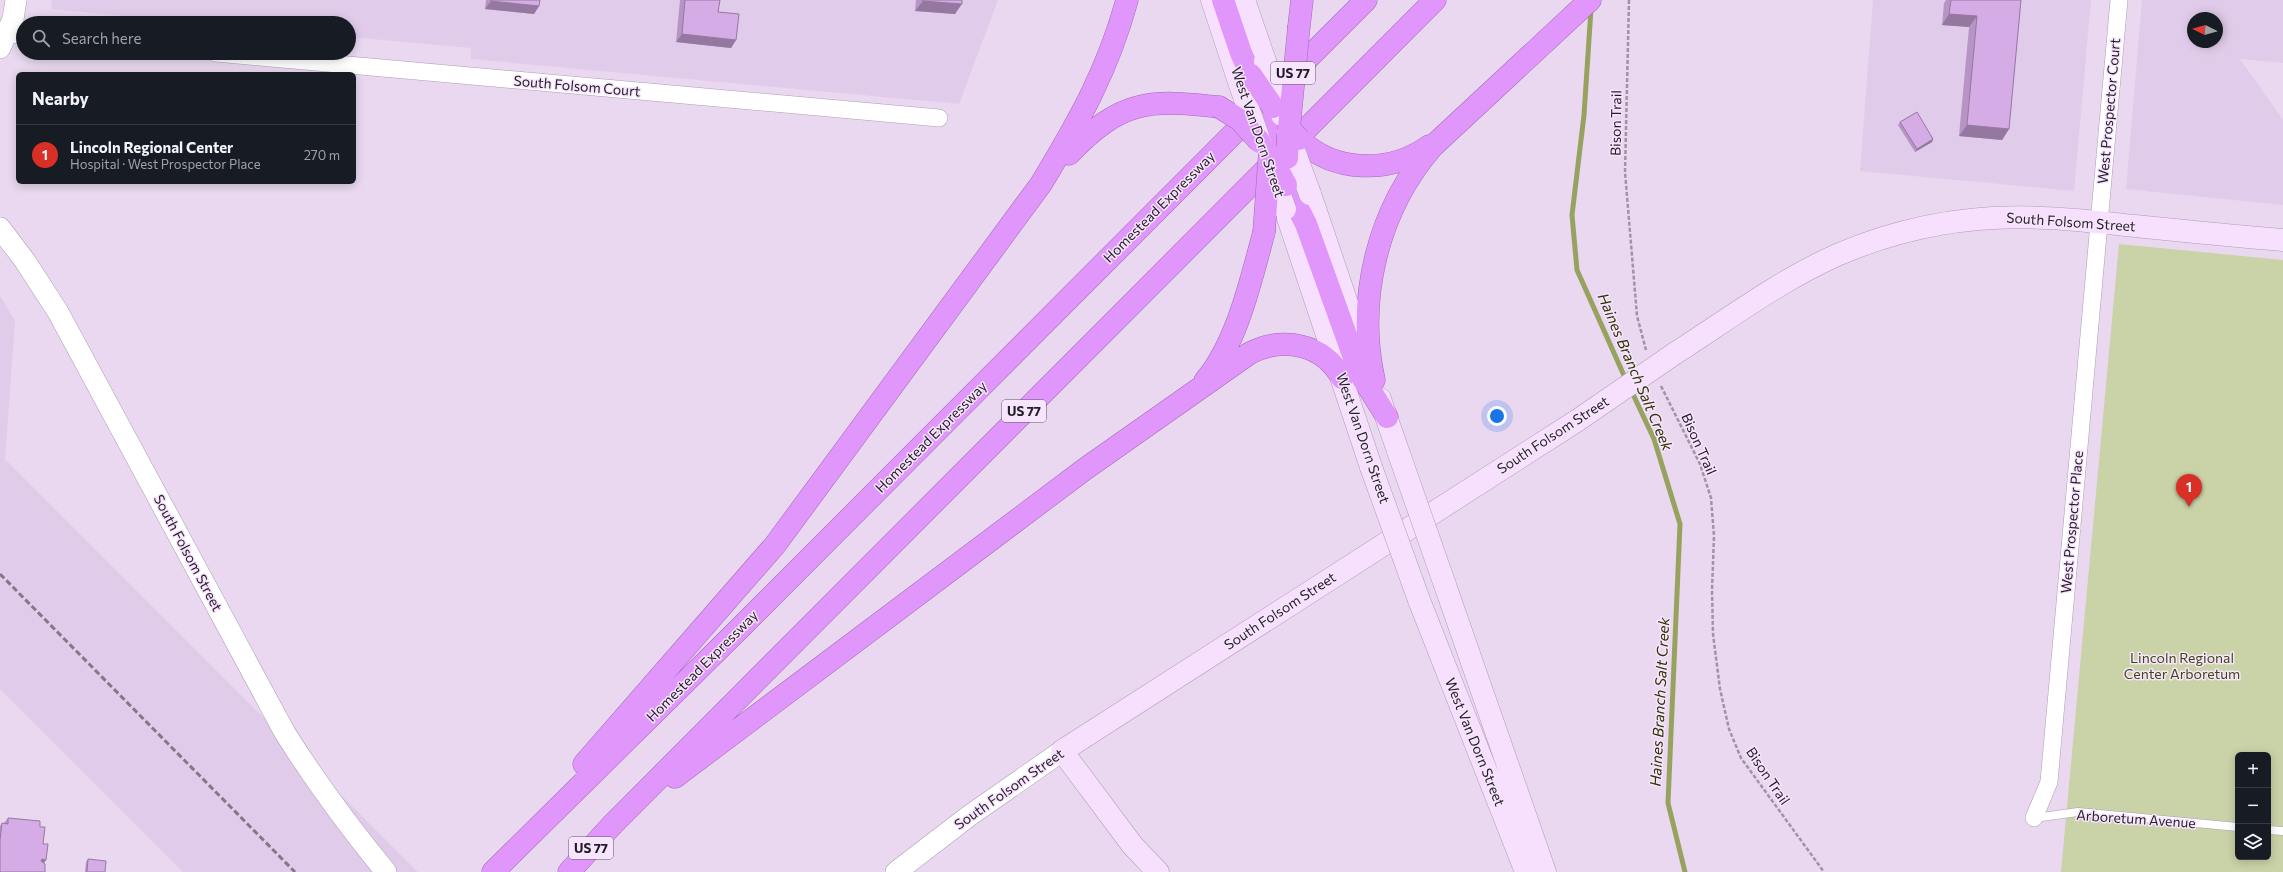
<!DOCTYPE html>
<html lang="en">
<head>
<meta charset="utf-8">
<style>
  :root { --surface:#171b24; --page:#242831; --text:#f1f3f6; --muted:#9ea1a6; --line:#363941; --accent:#d93025 }
  body { margin:0; font-family:Commissioner,sans-serif; background:var(--page); color:var(--text) }
  .controls { position:absolute; right:12px; bottom:12px; display:grid; overflow:hidden; border-radius:6px; box-shadow:0 2px 10px #0003 }
  .controls button { width:36px; height:36px; display:grid; place-items:center; padding:0; border:0; border-bottom:1px solid var(--line); background:var(--surface); color:var(--text); font:20px sans-serif }
  .compass { position:absolute; left:2187px; top:12px; width:36px; height:36px; border-radius:50%; background:var(--surface); box-shadow:0 2px 10px #0003; rotate:275deg }
  .you { position:absolute; left:1497px; top:416px; width:14px; height:14px; margin:-10px; border:3px solid #fff; border-radius:50%; background:#1a73e8; box-shadow:0 0 0 6px #1a73e833 }
  .badge { display:grid; place-items:center; width:26px; height:26px; border-radius:50%; background:var(--accent); color:#fff; font-size:13px; font-weight:700 }
  .pin { position:absolute; translate:-50% -33px; filter:drop-shadow(0 1px 2px #0008) }
  .pin::after { content:''; position:absolute; top:21px; width:14px; height:12px; background:inherit; clip-path:polygon(0 0,100% 0,50% 100%) }
  .list { margin:0; padding:0; list-style:none }
  h2 { display:flex; justify-content:space-between; align-items:center; height:52px; margin:0; padding:0 16px; font-size:17px }
  h2 small { font-size:13px; font-weight:400; color:var(--muted) }
  .list li { display:grid; grid-template-columns:26px 1fr auto; gap:12px; align-items:center; box-sizing:border-box; height:60px; padding:0 16px; border-top:1px solid var(--line) }
  .list b { display:block; font-size:15px; white-space:nowrap }
  .list p { margin:0; font-size:13px; white-space:nowrap; color:var(--muted) }
  .list em { font-size:13px; font-style:normal; color:var(--muted) }
  .icon { flex:none; width:22px; height:22px; fill:none; stroke:currentColor; stroke-width:2; stroke-linecap:round; stroke-linejoin:round }
  .map { position:relative; flex:none; width:2283px; height:872px; overflow:hidden }
  .search { position:absolute; background:var(--surface); box-shadow:0 2px 10px #0003; left:16px; top:16px; width:340px; height:44px; display:flex; align-items:center; gap:10px; box-sizing:border-box; padding:0 14px; border-radius:22px; color:var(--muted); font-size:15px }
  .panel { position:absolute; background:var(--surface); box-shadow:0 2px 10px #0003; left:16px; top:72px; width:340px; height:112px; border-radius:6px }
  .map>svg:first-child { display:block }
  .built { fill:#e1cbea; fill-rule:evenodd }
  .green { fill:#cad2a8; fill-rule:evenodd }
  .lines { fill:none; stroke-linecap:round; stroke-linejoin:round }
  .stream { stroke:#97a25f; stroke-width:5 }
  .service-casing { stroke:#ae9db5; stroke-width:9 }
  .minor-casing { stroke:#ae9db5; stroke-width:18 }
  .tertiary-casing { stroke:#ae9db5; stroke-width:22 }
  .secondary-casing { stroke:#ae9db5; stroke-width:23 }
  .motorway-casing { stroke:#9f6cb1; stroke-width:23 }
  .path { stroke:#a193a6; stroke-width:2.5; stroke-dasharray:4 2; stroke-linecap:butt }
  .service { stroke:#fff; stroke-width:8 }
  .minor { stroke:#fff; stroke-width:17 }
  .tertiary { stroke:#fff; stroke-width:21 }
  .secondary { stroke:#f6e0fe; stroke-width:22 }
  .motorway { stroke:#e196fc; stroke-width:22 }
  .rail { stroke:#837788; stroke-width:3; stroke-dasharray:6 3; stroke-linecap:butt }
  .secondary-bridge-casing { stroke:#ae9db5; stroke-width:23; stroke-linecap:butt }
  .motorway-bridge-casing { stroke:#9f6cb1; stroke-width:23; stroke-linecap:butt }
  .secondary-bridge { stroke:#f6e0fe; stroke-width:22 }
  .motorway-bridge { stroke:#e196fc; stroke-width:22 }
  .wall { fill:#b794c5 }
  .shaded-wall { fill:#9578a0 }
  .building { fill:#d5ace5; stroke:#9578a0 }
  .labels { text-anchor:middle; stroke-width:3; stroke-linejoin:round; paint-order:stroke }
  .shield { fill:#f7e5fe; stroke:#635967; stroke-width:1 }
  .shield-label { font-size:13px; font-weight:bold; fill:#241d26 }
  .street-label { font-size:14px; fill:#241d26; stroke:#f7e5fe }
  .park-label { font-size:14px; fill:#404714; stroke:#f7e5fe }
  .water-label { font-size:15px; font-style:italic; fill:#2e3400; stroke:#f7e5fe }
</style>
</head>
<body>
<div class="map">
<svg width="2283" height="872" viewBox="0 0 2283 872">
  <rect width="100%" height="100%" fill="#e9d8f0"/>
  <path class="built" d="M52 0H998L959 104 471 59V48L349 37V23H200L51 9Z
    M1873 0H2091L2074 191 1860 171Z
    M2142 0H2283V63L2240 59 2283 120V205L2126 189ZM2193 18H2217V42H2193Z
    M0 296 15 321 5 459 418 872H183L0 689Z"/>
  <path class="green" d="M2119 244 2283 260V872H2061ZM2238 755H2268V857H2238Z"/>
  <g class="lines">
    <path class="stream" d="M1591 9 1584 115 1572 215 1577 270 1626 380
      M1631 390 1654 439 1680 524 1668 803 1685 872"/>
    <defs>
      <path id="service" d="M2034 818 2078 812 2238 827
        M2268 830 2283 831"/>
      <path id="minor" d="M7 34 23 35
        M216 53 939 118
        M2034 818 2049 782 2119 0"/>
      <path id="tertiary" d="M0 48 13 19 16 0
        M0 228 25 261 58 312 285 733C316 782 349 827 386 872
        M896 872 969 816 1062 751"/>
      <path id="secondary" d="M1212 0 1240 85
        M1244 0 1265 61
        M1310 194 1366 359
        M1285 209 1371 467
        M1674 354C1727 320 1779 281 1837 255 1902 227 1974 214 2045 218 2075 219 2105 223 2135 226 2184 231 2234 236 2283 240
        M1380 399 1398 451
        M1445 585 1545 872
        M1419 600 1526 872
        M1158 872 1133 846 1062 751 1578 420"/>
      <path id="motorway" d="M1223 0 1241 53 1251 75
        M1299 26 1302 0
        M1285 81 1366 0
        M1299 139C1334 173 1390 174 1429 146
        M1069 154C1121 100 1148 99 1219 107
        M1269 163 1274 93
        M1286 185 1306 224 1360 374 1387 417
        M1374 380C1356 298 1378 209 1433 146L1590 0
        M1205 381C1237 343 1251 280 1264 232
        M584 764 775 545 1041 184C1078 123 1108 70 1127 0
        M675 777 1085 469 1250 353C1284 336 1323 344 1342 378
        M493 872 738 630 1257 110
        M569 872 613 824 1435 0"/>
    </defs>
    <use href="#service" class="service-casing"/>
    <use href="#minor" class="minor-casing"/>
    <use href="#tertiary" class="tertiary-casing"/>
    <use href="#secondary" class="secondary-casing"/>
    <use href="#motorway" class="motorway-casing"/>
    <path class="path" d="M1629 0 1625 172 1637 316 1646 350
      M1661 386 1700 464 1711 498 1714 536 1712 590 1713 634 1720 689 1729 729 1741 758 1824 872"/>
    <use href="#service" class="service"/>
    <use href="#minor" class="minor"/>
    <use href="#tertiary" class="tertiary"/>
    <use href="#secondary" class="secondary"/>
    <use href="#motorway" class="motorway"/>
    <path class="rail" d="M0 574 295 872"/>
    <defs>
      <path id="secondary-bridge" d="M1265 61 1282 115
        M1240 85 1260 142
        M1288 134 1310 194
        M1270 166 1285 209
        M1578 420 1674 354
        M1398 451 1445 585
        M1371 467 1419 600"/>
      <path id="motorway-bridge" d="M1251 75 1273 107
        M1219 107 1240 120 1260 142
        M1299 139 1289 128 1299 26
        M1270 155 1286 185
        M1287 158 1288 134
        M1264 232 1269 163"/>
    </defs>
    <use href="#secondary-bridge" class="secondary-bridge-casing"/>
    <use href="#motorway-bridge" class="motorway-bridge-casing"/>
    <use href="#secondary-bridge" class="secondary-bridge"/>
    <use href="#motorway-bridge" class="motorway-bridge"/>
  </g>
  <path class="wall" d="M486 0H540L539 6 534 14 485 9Z
    M680 0H720L718 12 736 40 731 48 676 42Z
    M916 0H962L955 14 915 11Z
    M1946 0H2021L2009 129 2002 140 1959 136 1969 27 1942 25 1944 3Z
    M1900 122 1933 139 1932 142 1915 152 1898 125Z
    M8 818 40 827 43 844 44 863 0 872V826L2 823H4Z
    M88 859 105 872H85L86 862Z"/>
  <path class="shaded-wall" d="M491 1 539 6 534 14 485 9Z
    M923 1 962 4 955 14 915 11Z
    M1949 14 1977 16 1969 27 1942 25Z
    M682 34 736 40 731 48 676 42Z
    M1967 125 2009 129 2002 140 1959 136Z
    M1933 139 1932 142 1915 152 1917 149Z
    M42 859 46 860 38 872Z"/>
  <path class="building" d="M491 0H540L539 6 491 1Z
    M685 0H720L718 12 739 14 736 40 682 34Z
    M923 0H962V4L923 1Z
    M1951 0H2021L2009 129 1967 125 1977 16 1949 14Z
    M1917 112 1933 139 1917 149 1900 122Z
    M8 818 40 821V827H45L43 844H48L46 860 42 859 41 861 45 864V872H0V840L2 823 8 824Z
    M88 859 106 861 105 872H87Z"/>
  <g class="labels">
    <g class="shield">
      <rect x="1271" y="62" width="44" height="22" rx="3"/>
      <rect x="1002" y="400" width="44" height="22" rx="3"/>
      <rect x="569" y="837" width="44" height="22" rx="3"/>
    </g>
    <g class="shield-label">
      <text x="1293" y="78">US 77</text>
      <text x="1024" y="416">US 77</text>
      <text x="591" y="853">US 77</text>
    </g>
    <g class="street-label">
      <text transform="translate(577 86) rotate(5)" y="5">South Folsom Court</text>
      <text transform="translate(2109 111) rotate(-85)" y="5">West Prospector Court</text>
      <text transform="translate(1616 123) rotate(-89)" y="5">Bison Trail</text>
      <text transform="translate(1258 132) rotate(71)" y="5">West Van Dorn Street</text>
      <text transform="translate(1159 207) rotate(-45)" y="5">Homestead Expressway</text>
      <text transform="translate(2071 222) rotate(4)" y="5">South Folsom Street</text>
      <text transform="translate(1553 435) rotate(-33)" y="5">South Folsom Street</text>
      <text transform="translate(931 437) rotate(-45)" y="5">Homestead Expressway</text>
      <text transform="translate(1363 438) rotate(71)" y="5">West Van Dorn Street</text>
      <text transform="translate(1699 444) rotate(66)" y="5">Bison Trail</text>
      <text transform="translate(2072 522) rotate(-85)" y="5">West Prospector Place</text>
      <text transform="translate(188 553) rotate(62)" y="5">South Folsom Street</text>
      <text transform="translate(1280 611) rotate(-33)" y="5">South Folsom Street</text>
      <text transform="translate(702 666) rotate(-45)" y="5">Homestead Expressway</text>
      <text transform="translate(1475 742) rotate(68)" y="5">West Van Dorn Street</text>
      <text transform="translate(1768 776) rotate(56)" y="5">Bison Trail</text>
      <text transform="translate(1009 789) rotate(-35)" y="5">South Folsom Street</text>
      <text transform="translate(2136 819) rotate(4)" y="5">Arboretum Avenue</text>
    </g>
    <g class="park-label">
      <text x="2182" y="663">Lincoln Regional<tspan x="2182" dy="16">Center Arboretum</tspan></text>
    </g>
    <g class="water-label">
      <text transform="translate(1635 372) rotate(67)" y="5">Haines Branch Salt Creek</text>
      <text transform="translate(1660 702) rotate(-87)" y="5">Haines Branch Salt Creek</text>
    </g>
  </g>
</svg>
<div class="controls">
<button>+</button>
<button>−</button>
<button><svg class="icon" aria-label="layers" viewBox="0 0 24 24"><path d="M12 4l9 5-9 5-9-5zM3 14l9 5 9-5"/></svg></button>
</div>
<svg class="compass" viewBox="-18 -18 36 36"><path d="M0-13l5 13h-10z" fill="#e53935"/><path d="M0 13l5-13h-10z" fill="#9ea1a6"/></svg>
<div class="you"></div>
<div class="pin badge" style="left:2189px;top:507px">1</div>
<div class="search"><svg class="icon" aria-label="search" viewBox="0 0 24 24"><circle cx="10" cy="10" r="6"/><path d="M15 15l6 6"/></svg>Search here</div>
<section class="panel">
<h2>Nearby<small></small></h2>
<ul class="list">
<li><span class="badge">1</span><div><b>Lincoln Regional Center</b><p>Hospital · West Prospector Place</p></div><em>270 m</em></li>
</ul>
</section>
</div>
</body>
</html>
